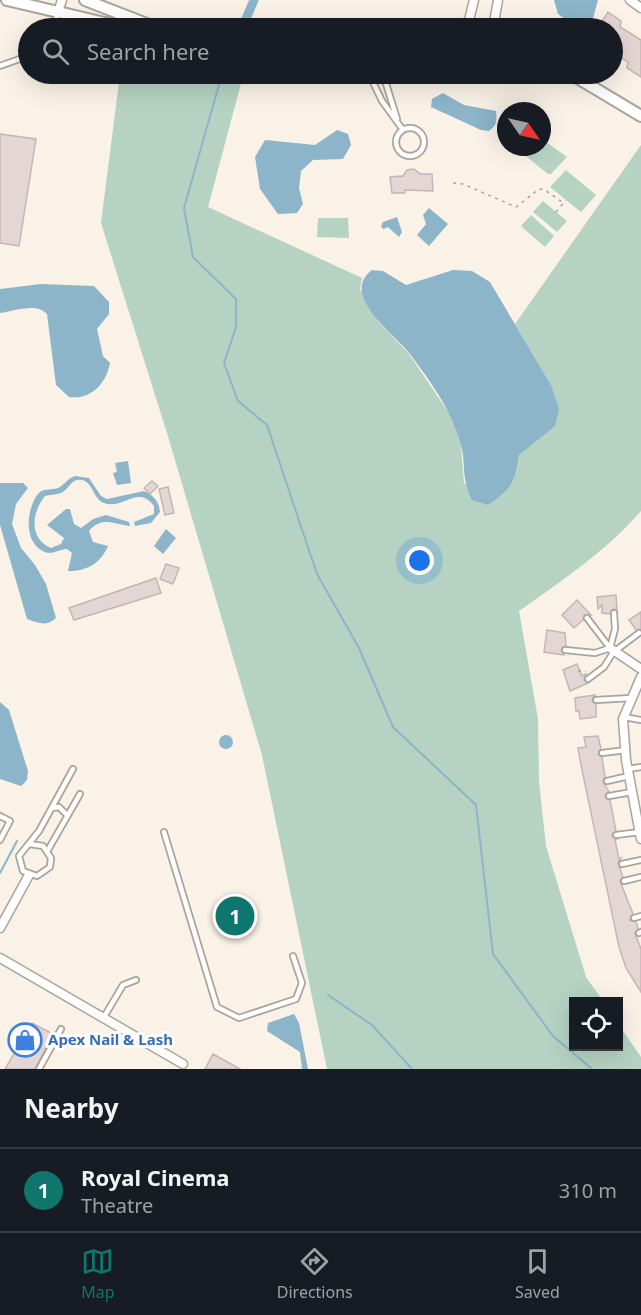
<!DOCTYPE html>
<html lang="en">
<head>
<meta charset="utf-8">
<style>
  :root { --surface:#171b24; --page:#242831; --text:#f1f3f6; --muted:#9ea1a6; --line:#363941; --accent:#0f766e }
  body { margin:0; font-family:"Noto Sans",sans-serif; background:var(--page); color:var(--text) }
  .controls { position:absolute; right:18px; bottom:18px; display:grid; overflow:hidden; border-radius:0px; box-shadow:0 6px 24px #0002 }
  .controls button { width:54px; height:54px; display:grid; place-items:center; padding:0; border:0; border-bottom:2px solid var(--line); background:var(--surface); color:var(--text); font:30px sans-serif }
  .compass { position:absolute; left:497px; top:102px; width:54px; height:54px; border-radius:50%; background:var(--surface); box-shadow:0 6px 24px #0002; rotate:124deg }
  .you { position:absolute; left:420px; top:561px; width:21px; height:21px; margin:-15px; border:4px solid #fff; border-radius:50%; background:#1a73e8; box-shadow:0 0 0 9px #1a73e833 }
  .badge { display:grid; place-items:center; width:39px; height:39px; border-radius:50%; background:var(--accent); color:#fff; font-size:20px; font-weight:700 }
  .pin { position:absolute; translate:-50% -50%; border:3px solid #fff; box-shadow:0 2px 6px #0006 }
  .list { margin:0; padding:0; list-style:none }
  h2 { display:flex; justify-content:space-between; align-items:center; height:78px; margin:0; padding:0 24px; font-size:26px }
  h2 small { font-size:20px; font-weight:400; color:var(--muted) }
  .list li { display:grid; grid-template-columns:39px 1fr auto; gap:18px; align-items:center; box-sizing:border-box; height:84px; padding:0 24px; border-top:2px solid var(--line) }
  .list b { display:block; font-size:22px; white-space:nowrap }
  .list p { margin:0; font-size:20px; white-space:nowrap; color:var(--muted) }
  .list em { font-size:20px; font-style:normal; color:var(--muted) }
  .icon { flex:none; width:33px; height:33px; fill:none; stroke:currentColor; stroke-width:2; stroke-linecap:round; stroke-linejoin:round }
  .map { position:relative; flex:none; width:641px; height:1069px; overflow:hidden }
  .search { position:absolute; background:var(--surface); box-shadow:0 6px 24px #0002; left:18px; right:18px; top:18px; height:66px; display:flex; align-items:center; gap:15px; box-sizing:border-box; padding:0 21px; border-radius:33px; color:var(--muted); font-size:22px }
  .sheet { height:162px; background:var(--surface) }
  nav { display:flex; justify-content:space-around; align-items:center; box-sizing:border-box; height:84px; border-top:2px solid var(--line); background:var(--surface); font-size:16px; color:var(--muted) }
  nav a { display:grid; justify-items:center; gap:3px }
  nav .on { color:var(--accent) }
  .map>svg:first-child { display:block }
  .green { fill:#b5d2c2 }
  .water { fill:#8cb5c9 }
  .lines { fill:none; stroke-linecap:round; stroke-linejoin:round }
  .stream { stroke:#8cb5c9; stroke-width:2 }
  .canal { stroke:#8cb5c9; stroke-width:9 }
  .building { fill:#e4d6d4; stroke:#c4b6b5; stroke-width:1.5 }
  .service-casing { stroke:#aca49b; stroke-width:8 }
  .minor-casing { stroke:#aca49b; stroke-width:11 }
  .tertiary-casing { stroke:#aca49b; stroke-width:14 }
  .path { stroke:#a8a29a; stroke-width:1.5; stroke-dasharray:3 4.5; stroke-linecap:butt }
  .service { stroke:#fff; stroke-width:4.5 }
  .minor { stroke:#fff; stroke-width:8 }
  .tertiary { stroke:#fff; stroke-width:10 }
  .labels { text-anchor:middle; stroke-width:6; stroke-linejoin:round; paint-order:stroke }
  .shop-label { font-size:15px; font-weight:bold; fill:#366cbe; stroke:#fff; text-anchor:start }
</style>
</head>
<body>
<div class="map">
<svg width="641" height="1069" viewBox="0 0 641 1069">
  <rect width="100%" height="100%" fill="#faf1e7"/>
  <path class="green" d="M120 74H228L243 76 208 207 362 278 360 289 378 321 409 354 453 419 461 445 464 483 488 505C510 489 517 482 519 455L532 443 551 385 515 324 641 145V511C606 551 563 580 519 611L538 719 539 782 546 846 586 977 603 1001 574 1002V1046H618L619 1025 641 1057V1069H327L262 755 167 433 101 223Z
    M542 139 567 157 551 174H548L522 153 511 148 542 147Z
    M566 170 596 195 581 212 550 187Z
    M543 201 567 221 557 232 533 212Z
    M531 215 554 236 545 247 521 226Z
    M318 218H348L349 238 317 237Z"/>
  <path class="water" d="M554 0H598L591 26 577 28 558 14Z
    M443 93 464 105 496 111C497 121 497 125 489 131L481 130 431 107 432 99Z
    M337 130 348 134 351 145 343 159 313 160 301 171 299 188 303 204 297 213 278 214 260 189 255 157 265 140 315 145Z
    M429 208 448 224 429 246 417 235 426 224 423 215Z
    M397 217 402 232 399 237 388 227 383 229 381 226 383 222Z
    M372 270 383 271 406 285 453 270 472 271 490 282 551 385 559 409 555 426 519 455C516 482 511 489 488 505L472 500C460 475 467 464 460 442 451 409 430 381 410 354 394 333 339 295 372 270Z
    M41 284 94 286 109 302V314L97 329 103 356 110 363C106 384 91 400 69 397L56 385 47 314C37 302 14 311 0 313V289Z
    M128 461 131 483 117 485 113 473 117 472 115 463Z
    M75 476 89 478 101 496 107 499 144 491C154 496 159 501 160 512L151 523 135 526 134 522 154 514V506C138 484 123 510 104 503 93 499 93 482 82 480 72 478 70 487 63 492 58 495 51 494 45 496 32 512 28 538 51 548L61 544 64 538 47 525 66 509H70L74 524 81 528 93 519 106 515 129 522 130 526C112 524 102 516 89 531L93 542 108 546C100 564 87 571 68 571L72 553 67 549C59 549 53 555 45 552 23 544 26 509 38 494 44 487 53 491 60 487 65 484 68 478 75 476Z
    M0 483H23L28 488 16 504 12 524 21 548 35 565 46 584 56 618C46 627 39 623 27 619L0 525Z
    M166 529 176 538 163 554 154 546Z
    M0 702 9 710 28 771 27 780 21 786 0 779Z
    M219 742a7 7 0 1 1 14 0a7 7 0 1 1-14 0Z
    M294 1014 299 1023 308 1069H302L300 1052 267 1031 268 1023Z"/>
  <g class="lines">
    <path class="stream" d="M222 74 184 208 193 257 236 299V327L224 363 238 401 267 425 317 574 359 648 393 727 476 805 493 954 553 1036 592 1069
      M0 873 17 841
      M328 995 372 1025 412 1069"/>
    <path class="canal" d="M242 28 254 0"/>
  </g>
  <path class="building" d="M608 12 621 21 620 27 641 40V77L627 68 628 62 612 52V28H598Z
    M0 134 36 139 19 246 0 243Z
    M414 169 420 174H432L433 191 405 190V193H392L390 177 403 176 407 170Z
    M152 481 158 486 150 494 144 488Z
    M168 487 174 513 165 515 159 489Z
    M166 564 179 568 173 584 160 579Z
    M156 578 161 593 74 620 69 608Z
    M616 595 617 610 613 609 610 614 602 613V605L598 609 597 597Z
    M577 600 591 615H584L583 620 574 628 562 615Z
    M641 612V629L636 630 629 620Z
    M547 630 565 633 566 646 561 650 564 655 544 652Z
    M577 664 582 676 586 674 584 680 588 683 570 691 563 670Z
    M595 695 592 700 596 704V717L580 719 579 711H576L575 698Z
    M598 736 601 749 598 754 602 757 605 777 603 781 609 792 605 797 610 800 616 831 612 836 617 839 615 840 619 859 621 858 618 863 623 877 620 881 633 914 630 920 636 922 638 929 635 933 641 949V992L626 968 619 947 580 760 578 748 586 747 584 737Z
    M32 1023 53 1034 35 1069H5Z
    M213 1054 240 1069H205Z"/>
  <g class="lines">
    <defs>
      <path id="service" d="M54 28 58 12
        M0 66 28 56
        M369 74 382 101 403 130
        M383 74 397 119
        M396 142a14 14 0 1 1 28 0a14 14 0 1 1-28 0Z
        M587 618 610 648
        M610 648 615 629 614 613
        M565 650 595 653 610 648
        M615 651 639 633
        M588 679 604 667 614 651
        M596 700 631 698
        M624 717 641 720
        M602 753 626 750
        M628 769 641 767
        M607 781 629 776
        M609 796 632 792
        M52 808 59 807 66 814
        M0 816 10 821 0 840
        M164 832 217 1007 239 1018 296 999 302 983 293 956
        M616 835 640 832
        M30 844 43 846 51 858 50 867 37 876 23 871 19 856 39 831 73 769
        M48 850 80 794
        M622 864 641 860
        M624 881 641 877
        M634 918 641 916
        M639 933 641 932
        M104 1017 123 985 136 980
        M39 1069 61 1029"/>
      <path id="minor" d="M630 0 641 8
        M58 12 62 0
        M467 28 474 0
        M493 28 498 0
        M610 648 641 669
        M641 677 623 719 626 760 641 839
        M0 928 29 875
        M0 958 183 1064"/>
      <path id="tertiary" d="M7 0 126 28
        M85 0 157 28
        M286 74 295 76 356 74
        M571 74 641 116"/>
    </defs>
    <use href="#service" class="service-casing"/>
    <use href="#minor" class="minor-casing"/>
    <use href="#tertiary" class="tertiary-casing"/>
    <path class="path" d="M453 183 463 184 516 207 539 189 545 190 562 202
      M556 212 566 200
      M578 671H586"/>
    <use href="#service" class="service"/>
    <use href="#minor" class="minor"/>
    <use href="#tertiary" class="tertiary"/>
  </g>
  <defs>
    <symbol id="shop-ring" viewBox="-11 -11 22 22"><circle r="9.5" fill="#fff" stroke="#3f7fe0" stroke-width="1.5"/><path d="M-5-2.5h2.3a2.7 3.5 0 0 1 5.4 0H5L5.5 6h-11ZM-1.5-2.5h3a1.5 2.3 0 0 0-3 0Z" fill="#3f7fe0"/></symbol>
  </defs>
  <g fill-rule="evenodd">
    <use href="#shop-ring" x="6" y="1021" width="38" height="38"/>
  </g>
  <g class="labels">
    <g class="shop-label">
      <text x="48" y="1045">Apex Nail &amp; Lash</text>
    </g>
  </g>
</svg>
<div class="controls">
<button><svg class="icon" aria-label="locate" viewBox="0 0 24 24"><circle cx="12" cy="12" r="6"/><path d="M12 2v4M12 18v4M2 12h4M18 12h4"/></svg></button>
</div>
<svg class="compass" viewBox="-18 -18 36 36"><path d="M0-13l5 13h-10z" fill="#e53935"/><path d="M0 13l5-13h-10z" fill="#9ea1a6"/></svg>
<div class="you"></div>
<div class="pin badge" style="left:235px;top:916px">1</div>
<div class="search"><svg class="icon" aria-label="search" viewBox="0 0 24 24"><circle cx="10" cy="10" r="6"/><path d="M15 15l6 6"/></svg>Search here</div>
</div>
<section class="sheet">
<h2>Nearby<small></small></h2>
<ul class="list">
<li><span class="badge">1</span><div><b>Royal Cinema</b><p>Theatre</p></div><em>310 m</em></li>
</ul>
</section>
<nav>
<a class="on"><svg class="icon" aria-label="map" viewBox="0 0 24 24"><path d="M3 6l6-2 6 2 6-2v14l-6 2-6-2-6 2zM9 4v14M15 6v14"/></svg>Map</a>
<a><svg class="icon" aria-label="directions" viewBox="0 0 24 24"><path d="M12 3l9 9-9 9-9-9zM9 14v-3h6M13 9l2 2-2 2"/></svg>Directions</a>
<a><svg class="icon" aria-label="saved" viewBox="0 0 24 24"><path d="M7 4h10v16l-5-4-5 4z"/></svg>Saved</a>
</nav>
</body>
</html>
